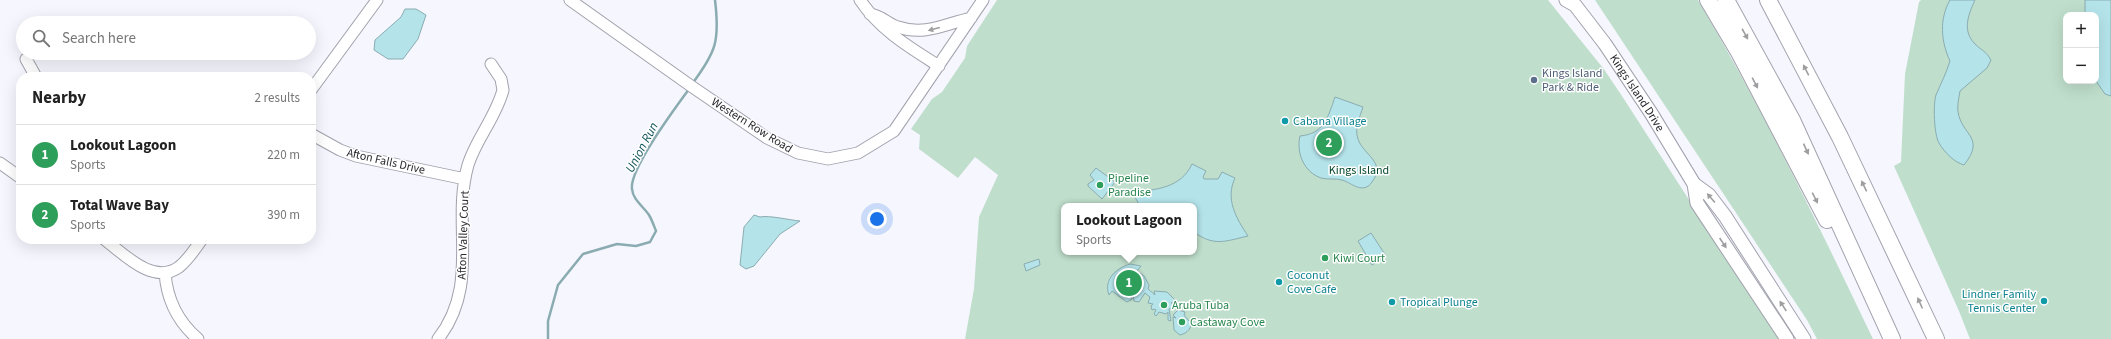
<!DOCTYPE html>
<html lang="en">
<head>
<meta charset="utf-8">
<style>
  :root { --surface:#fff; --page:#f6f6f6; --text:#222; --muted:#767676; --line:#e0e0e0; --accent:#a50b1d }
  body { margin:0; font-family:"Source Sans 3",sans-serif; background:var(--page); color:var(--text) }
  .controls { position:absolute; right:12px; top:12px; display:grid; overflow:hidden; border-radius:8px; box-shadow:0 4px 16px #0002 }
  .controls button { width:36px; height:36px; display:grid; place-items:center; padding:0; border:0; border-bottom:1px solid var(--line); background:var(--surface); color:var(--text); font:20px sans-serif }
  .you { position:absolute; left:877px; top:219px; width:14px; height:14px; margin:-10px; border:3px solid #fff; border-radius:50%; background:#1a73e8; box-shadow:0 0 0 6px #1a73e833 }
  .badge { display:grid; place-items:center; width:26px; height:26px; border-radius:50%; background:var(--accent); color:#fff; font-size:13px; font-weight:700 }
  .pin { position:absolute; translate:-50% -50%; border:2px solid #fff; box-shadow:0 1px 4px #0006 }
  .popup { position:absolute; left:1061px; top:203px; width:136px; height:52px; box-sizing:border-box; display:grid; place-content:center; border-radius:8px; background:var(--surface); filter:drop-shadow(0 1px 3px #0005); font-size:13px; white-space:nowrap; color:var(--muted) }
  .popup b { font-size:15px; color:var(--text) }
  .popup::after { content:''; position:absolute; left:50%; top:100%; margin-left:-8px; border:8px solid transparent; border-top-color:var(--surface) }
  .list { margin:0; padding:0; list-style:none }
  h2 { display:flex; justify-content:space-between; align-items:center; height:52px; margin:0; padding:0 16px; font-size:17px }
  h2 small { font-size:13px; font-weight:400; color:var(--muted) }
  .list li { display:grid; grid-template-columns:26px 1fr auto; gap:12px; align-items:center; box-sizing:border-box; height:60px; padding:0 16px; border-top:1px solid var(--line) }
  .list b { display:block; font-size:15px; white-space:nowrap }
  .list p { margin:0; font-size:13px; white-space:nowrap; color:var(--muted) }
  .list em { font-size:13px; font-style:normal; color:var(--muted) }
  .icon { flex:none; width:22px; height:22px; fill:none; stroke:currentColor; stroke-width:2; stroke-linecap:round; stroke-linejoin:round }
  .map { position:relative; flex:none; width:2111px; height:339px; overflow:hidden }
  .search { position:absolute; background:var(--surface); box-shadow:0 4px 16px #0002; left:16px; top:16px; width:300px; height:44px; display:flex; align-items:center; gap:10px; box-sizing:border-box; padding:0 14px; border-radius:22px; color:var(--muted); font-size:15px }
  .panel { position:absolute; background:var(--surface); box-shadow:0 4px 16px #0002; left:16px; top:72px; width:300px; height:172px; border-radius:16px }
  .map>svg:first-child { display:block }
  .green { fill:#bfdecb; fill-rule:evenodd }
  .water { fill:#b4e4ea; stroke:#8aacb1 }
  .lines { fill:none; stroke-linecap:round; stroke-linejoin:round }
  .stream { stroke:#8aacb1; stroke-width:2.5 }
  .minor-casing { stroke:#a1a2ad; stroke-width:13 }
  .major-casing { stroke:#a1a2ad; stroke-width:15 }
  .highway-casing { stroke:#a1a2ad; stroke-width:18 }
  .minor { stroke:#fff; stroke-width:11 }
  .major { stroke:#fff; stroke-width:13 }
  .highway { stroke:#fff; stroke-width:16 }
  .oneway { fill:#9e9ea0 }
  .service-dot { fill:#5c6f8a; stroke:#fff; stroke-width:1.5 }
  .culture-dot { fill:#0f9aa8; stroke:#fff; stroke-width:1.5 }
  .leisure-dot { fill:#2e9e5b; stroke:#fff; stroke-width:1.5 }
  .labels { text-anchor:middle; stroke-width:3; stroke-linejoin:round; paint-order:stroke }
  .service-label { font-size:12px; fill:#4e5e75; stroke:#fff; text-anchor:start }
  .street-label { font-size:12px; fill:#28282d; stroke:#fff }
  .culture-label { font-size:12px; fill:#0d838f; stroke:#fff; text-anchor:start }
  .park-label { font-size:12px; fill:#004528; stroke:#fff }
  .leisure-label { font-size:12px; fill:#27864d; stroke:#fff; text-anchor:start }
  .water-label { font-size:13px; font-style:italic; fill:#10545b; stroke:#fff }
</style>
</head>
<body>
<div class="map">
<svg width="2111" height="339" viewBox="0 0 2111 339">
  <rect width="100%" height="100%" fill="#f6f6fe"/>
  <path class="green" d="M997 0H1548L1603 68 1620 93 1779 339H965L974 289 979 217 998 175 975 157 958 178 919 149 920 135 911 129 932 99 942 92 965 58 967 46ZM1064 206H1194V252H1064Z
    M1595 0H1698C1763 110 1818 224 1873 339H1817L1807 320Z
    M1921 0H2111V339H1970L1959 311 1894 166 1901 162 1905 74 1919 2ZM2066 15H2096V81H2066Z"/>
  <path class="water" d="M1950 0H1975C1968 15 1962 31 1975 44 1982 51 1985 50 1991 60L1987 68 1960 91C1959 97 1957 106 1958 112 1962 136 1986 137 1964 165 1954 162 1945 153 1939 143 1934 135 1933 104 1936 95 1941 83 1946 74 1950 61 1941 42 1939 19 1950 0Z
    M2085 0H2111V96L2105 94 2096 81V15H2085Z
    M405 9H416L426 15 418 39 403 59H388L374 50 375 40 401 17Z
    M1335 97 1363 107C1360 117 1354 128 1358 139 1363 155 1387 162 1372 182 1363 195 1352 183 1342 180 1336 178 1328 180 1321 178 1304 172 1296 153 1300 136 1324 134 1328 117 1335 97Z
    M1192 164 1206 171 1203 177 1204 179H1218L1222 172 1235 178C1225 199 1236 218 1248 236 1226 241 1214 247 1194 232V206H1140L1132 192C1156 190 1181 188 1192 164Z
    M1096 168 1115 182 1102 199 1088 186V184L1094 180 1090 175Z
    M754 215 760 217C769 215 789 220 800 221L780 234 754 266 746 269 740 265 744 227Z
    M1371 233 1386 256 1372 265 1358 241Z
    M1039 259 1040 265 1026 271 1024 264Z
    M1130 264 1141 266 1137 271 1144 276 1149 285 1148 289 1155 295 1154 291 1167 292 1176 301 1171 303 1181 304H1174L1173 308 1169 309 1171 321 1168 320V312L1166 314 1159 312 1156 316 1154 314 1156 310 1155 309 1152 310 1151 306 1153 304 1148 303 1150 297 1145 293 1139 302 1134 301 1133 294 1131 295 1132 299 1127 302 1112 291 1109 295C1103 279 1117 268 1130 264Z
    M1178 310 1185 312 1184 315 1189 321 1191 320C1192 328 1188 333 1180 335L1174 330 1173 317 1176 318 1173 315Z"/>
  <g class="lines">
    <path class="stream" d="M692 84C716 52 720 41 715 0
      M548 339V321L558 285 583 254 617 244 636 246 650 242 656 231C654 226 652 220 649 215 643 206 633 200 632 189 629 169 677 106 689 89"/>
    <defs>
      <path id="minor" d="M570 0 691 86 767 138 798 153 828 159 858 153 894 131 983 0
        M860 0C880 30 909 47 939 66
        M870 14C882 16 888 24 898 27 925 36 945 24 971 18
        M26 59 36 77
        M311 90 377 0
        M311 134 340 150 356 156 465 179
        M0 163 21 178
        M104 239C123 253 153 286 179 267 188 260 195 249 202 239
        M165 273C167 300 177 321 198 339
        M438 339C481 284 451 224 468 165 476 139 496 117 503 90L501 79 491 64"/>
      <g id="major">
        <path id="s1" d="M1566 0 1575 5 1605 44 1651 113 1694 184 1697 203 1787 339"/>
        <path d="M1694 184 1709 195 1725 216 1804 339"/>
      </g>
      <path id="highway" d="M1708 0 1740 54 1827 220
        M1726 0 1792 120 1892 339
        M1768 0 1840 137 1936 339"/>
    </defs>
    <use href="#minor" class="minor-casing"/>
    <use href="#major" class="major-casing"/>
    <use href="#highway" class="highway-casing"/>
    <use href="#minor" class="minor"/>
    <use href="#major" class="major"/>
    <use href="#highway" class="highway"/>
  </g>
  <defs><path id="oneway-solid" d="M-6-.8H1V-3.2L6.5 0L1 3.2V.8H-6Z"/></defs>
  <g class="oneway">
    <use href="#oneway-solid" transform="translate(934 29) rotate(165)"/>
    <use href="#oneway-solid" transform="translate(1745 34) rotate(61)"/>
    <use href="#oneway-solid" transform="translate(1806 70) rotate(-117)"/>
    <use href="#oneway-solid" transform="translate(1755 83) rotate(62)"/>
    <use href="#oneway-solid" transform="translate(1806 149) rotate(65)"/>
    <use href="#oneway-solid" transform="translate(1864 186) rotate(-116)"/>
    <use href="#oneway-solid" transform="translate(1711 198) rotate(-131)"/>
    <use href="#oneway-solid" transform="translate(1815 198) rotate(63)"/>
    <use href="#oneway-solid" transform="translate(1723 243) rotate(56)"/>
    <use href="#oneway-solid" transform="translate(1920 303) rotate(-114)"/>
    <use href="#oneway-solid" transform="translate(1783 306) rotate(-123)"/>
  </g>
  <circle class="service-dot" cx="1534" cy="80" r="4"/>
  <g class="culture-dot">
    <circle cx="1285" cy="121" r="4"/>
    <circle cx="1279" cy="282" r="4"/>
    <circle cx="2044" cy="301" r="4"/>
    <circle cx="1392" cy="302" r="4"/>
  </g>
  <g class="leisure-dot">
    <circle cx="1100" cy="185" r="4"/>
    <circle cx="1325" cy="258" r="4"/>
    <circle cx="1164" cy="305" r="4"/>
    <circle cx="1182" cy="322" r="4"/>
  </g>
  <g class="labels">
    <g class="service-label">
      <text x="1542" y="77">Kings Island<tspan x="1542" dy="14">Park &amp; Ride</tspan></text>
    </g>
    <g class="street-label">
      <text dy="4" stroke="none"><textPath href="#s1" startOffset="118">Kings Island Drive</textPath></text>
      <text transform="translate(752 125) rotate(32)" y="4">Western Row Road</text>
      <text transform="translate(386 161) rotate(13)" y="4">Afton Falls Drive</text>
      <text transform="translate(463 235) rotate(-88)" y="4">Afton Valley Court</text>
    </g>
    <g class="culture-label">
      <text x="1293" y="125">Cabana Village</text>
      <text x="1287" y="279">Coconut<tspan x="1287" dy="14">Cove Cafe</tspan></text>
      <text x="2036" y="298" text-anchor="end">Lindner Family<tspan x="2036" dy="14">Tennis Center</tspan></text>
      <text x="1400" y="306">Tropical Plunge</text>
    </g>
    <g class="park-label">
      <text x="1359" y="174">Kings Island</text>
    </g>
    <g class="leisure-label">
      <text x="1108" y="182">Pipeline<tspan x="1108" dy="14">Paradise</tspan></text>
      <text x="1333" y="262">Kiwi Court</text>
      <text x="1172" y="309">Aruba Tuba</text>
      <text x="1190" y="326">Castaway Cove</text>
    </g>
    <g class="water-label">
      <text transform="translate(641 147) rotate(-62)" y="5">Union Run</text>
    </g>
  </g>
</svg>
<div class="controls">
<button>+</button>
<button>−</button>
</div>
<div class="you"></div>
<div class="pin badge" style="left:1129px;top:283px;background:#2e9e5b">1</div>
<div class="popup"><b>Lookout Lagoon</b>Sports</div>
<div class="pin badge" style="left:1329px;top:143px;background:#2e9e5b">2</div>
<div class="search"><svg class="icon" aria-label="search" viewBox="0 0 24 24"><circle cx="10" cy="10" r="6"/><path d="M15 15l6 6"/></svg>Search here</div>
<section class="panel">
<h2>Nearby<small>2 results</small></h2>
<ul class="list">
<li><span class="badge" style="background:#2e9e5b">1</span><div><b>Lookout Lagoon</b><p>Sports</p></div><em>220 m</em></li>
<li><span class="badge" style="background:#2e9e5b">2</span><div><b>Total Wave Bay</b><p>Sports</p></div><em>390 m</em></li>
</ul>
</section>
</div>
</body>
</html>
